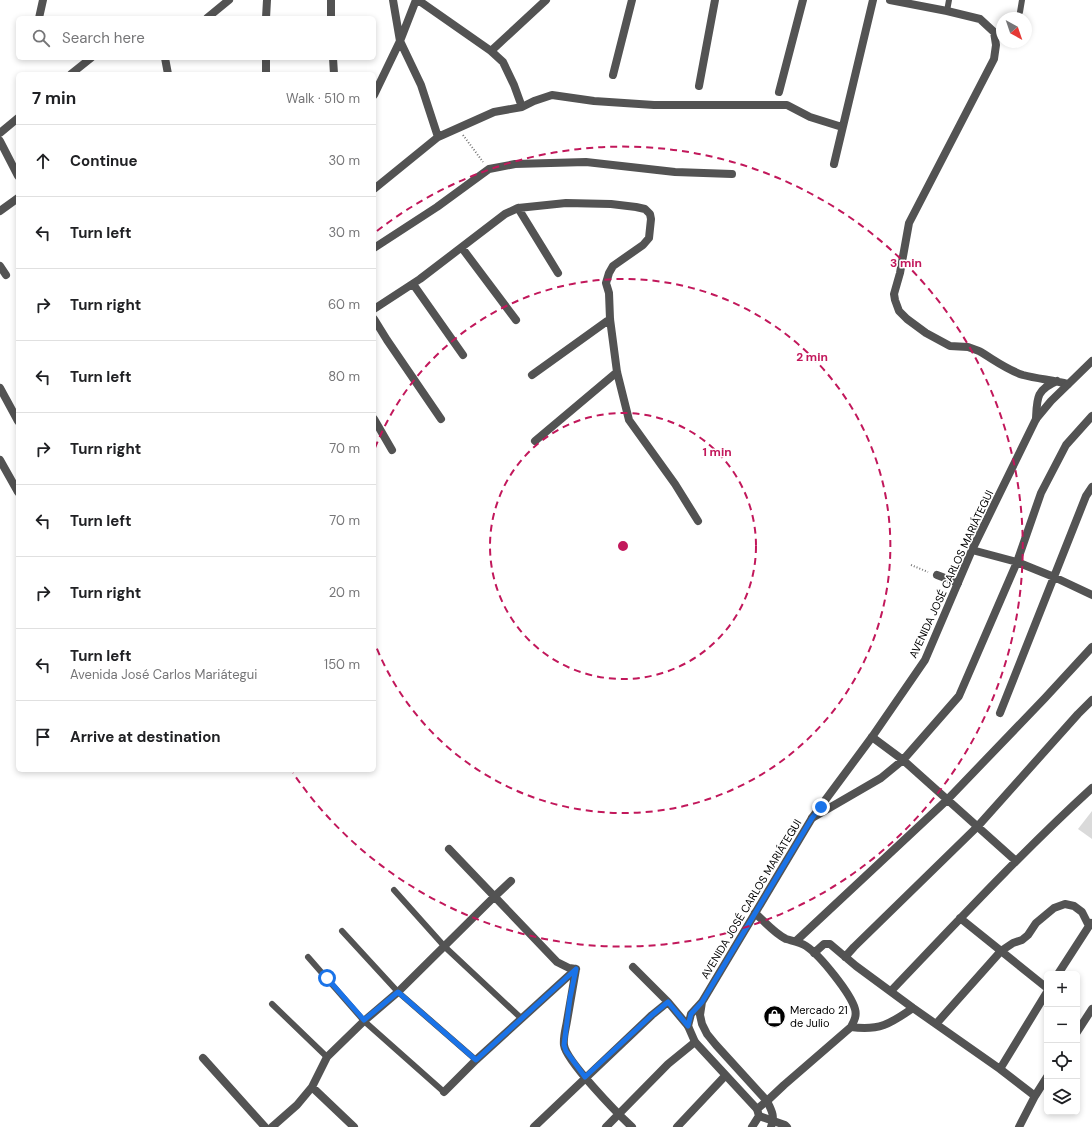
<!DOCTYPE html>
<html lang="en">
<head>
<meta charset="utf-8">
<style>
  :root { --surface:#fff; --page:#f6f6f6; --text:#202124; --muted:#757577; --line:#e0e0e0 }
  body { margin:0; font-family:"DM Sans",sans-serif; background:var(--page); color:var(--text) }
  .controls { position:absolute; right:12px; bottom:12px; display:grid; overflow:hidden; border-radius:6px; box-shadow:0 2px 6px #0003 }
  .controls button { width:36px; height:36px; display:grid; place-items:center; padding:0; border:0; border-bottom:1px solid var(--line); background:var(--surface); color:var(--text); font:20px sans-serif }
  .compass { position:absolute; left:996px; top:12px; width:36px; height:36px; border-radius:50%; background:var(--surface); box-shadow:0 2px 6px #0003; rotate:140deg }
  .stop { position:absolute; width:12px; height:12px; margin:-9px; border:3px solid #1a73e8; border-radius:50%; background:#fff }
  .stop.end { background:#1a73e8; border-color:#fff; box-shadow:0 1px 4px #0008 }
  .list { margin:0; padding:0; list-style:none }
  h2 { display:flex; justify-content:space-between; align-items:center; height:52px; margin:0; padding:0 16px; font-size:17px }
  h2 small { font-size:13px; font-weight:400; color:var(--muted) }
  .list li { display:grid; grid-template-columns:26px 1fr auto; gap:12px; align-items:center; box-sizing:border-box; height:72px; padding:0 16px; border-top:1px solid var(--line) }
  .list b { display:block; font-size:15px; white-space:nowrap }
  .list p { margin:0; font-size:13px; white-space:nowrap; color:var(--muted) }
  .list em { font-size:13px; font-style:normal; color:var(--muted) }
  .icon { flex:none; width:22px; height:22px; fill:none; stroke:currentColor; stroke-width:2; stroke-linecap:round; stroke-linejoin:round }
  .map { position:relative; flex:none; width:1092px; height:1127px; overflow:hidden }
  .search { position:absolute; background:var(--surface); box-shadow:0 2px 6px #0003; left:16px; top:16px; width:360px; height:44px; display:flex; align-items:center; gap:10px; box-sizing:border-box; padding:0 14px; border-radius:6px; color:var(--muted); font-size:15px }
  .panel { position:absolute; background:var(--surface); box-shadow:0 2px 6px #0003; left:16px; top:72px; width:360px; height:700px; border-radius:6px }
  .map>svg:first-child { display:block }
  .green { fill:#dadada }
  .lines { fill:none; stroke-linecap:round; stroke-linejoin:round }
  .path { stroke:#757575; stroke-width:2; stroke-dasharray:1 2; stroke-linecap:butt }
  .service { stroke:#535353; stroke-width:6 }
  .minor { stroke:#535353; stroke-width:8 }
  .tertiary { stroke:#535353; stroke-width:8 }
  .route { stroke:#1a73e8; stroke-width:5 }
  .ring { fill:none; stroke:#c2185b; stroke-width:2; stroke-dasharray:7 5 }
  .labels { text-anchor:middle; stroke-width:3; stroke-linejoin:round; paint-order:stroke }
  .street-label { font-size:11px; fill:#000; stroke:#fff }
  .poi-label { font-size:11px; fill:#000; stroke:#fff; text-anchor:start }
  .centre { fill:#c2185b; stroke:#fff; stroke-width:2 }
  .ring-label { font-size:12px; text-anchor:middle; font-weight:bold; fill:#c2185b; stroke:#fff; stroke-width:3; stroke-linejoin:round; paint-order:stroke }
</style>
</head>
<body>
<div class="map">
<svg width="1092" height="1127" viewBox="0 0 1092 1127">
  <rect width="100%" height="100%" fill="#fff"/>
  <path class="green" d="M1092 811V839L1078 829Z"/>
  <g class="lines">
    <path class="path" d="M463 135 483 162
      M911 565 928 572"/>
    <path class="service" d="M947 11 949 0
      M1020 12 1022 0
      M394 890 445 947 522 1019
      M342 931 398 992 476 1060
      M308 957 364 1021 444 1092
      M272 1004 327 1057"/>
    <path class="minor" d="M331 0V18
      M393 0 400 41 421 85 438 137
      M418 0 491 51 503 62 514 85 522 107
      M890 0 947 11 980 19 994 32 996 45 994 59 909 223 900 273 894 294 895 300 899 311 907 319 926 333 950 346 968 347 979 351C993 359 1007 370 1023 375 1038 379 1053 380 1068 384
      M39 18 43 0
      M207 18 229 0
      M266 18 267 0
      M491 51 546 0
      M165 58 168 74
      M333 58 334 74
      M71 74 91 58
      M266 74V58
      M613 75 632 0
      M699 86 715 0
      M779 92 803 0
      M374 95 400 41 416 0
      M0 133 18 118
      M0 141 18 176
      M834 164 873 0
      M374 189 438 137 494 112 522 107 534 101 552 95 594 101 654 105H787L810 117 842 127
      M518 208 558 273
      M0 211 18 198
      M374 248 437 207 489 169 515 164 586 162 675 172 732 174
      M462 248 516 320
      M0 266 6 275
      M413 284 463 355
      M374 309 420 279 505 214 518 208 566 203 611 204 636 207 645 209 650 214 651 219 649 238 643 245 613 266 609 273 606 283 609 293 610 319 617 372 629 420 675 484 698 521
      M374 319 387 340 441 419
      M532 375 610 319
      M0 388 18 421
      M374 419 392 450
      M1036 419C1037 398 1036 390 1057 381
      M535 441 617 372
      M0 460 18 492
      M972 550 1017 562 1054 577 1092 595
      M937 575 958 583
      M1000 713 1086 496 1092 487
      M872 737 903 760 1016 861
      M812 818 881 778 903 760 959 696 1017 562 1041 493 1066 445 1092 416
      M449 849 557 962 569 968 576 969C573 986 570 1003 567 1021 566 1028 563 1037 564 1045 566 1061 618 1114 632 1127
      M755 913C764 921 775 934 786 939 793 941 800 942 806 946 820 955 851 994 855 1009 857 1016 854 1021 851 1027
      M960 918 1047 988
      M796 941 947 800 1045 698 1092 647
      M814 953 824 944H830L856 966 913 1008 1000 1069 1035 1096
      M845 957 854 947 978 826 1078 714 1092 700
      M633 967 668 1002 688 1026
      M1058 974 1091 923
      M891 991C957 922 1022 852 1092 788
      M936 1024 1001 951 1013 943 1022 940 1028 935 1036 923 1054 908 1065 904 1074 906 1082 912 1089 926
      M1077 1032 1092 1009
      M203 1058 265 1127
      M1000 1069 1047 992
      M312 1087 354 1127
      M444 1092 476 1060 576 969
      M757 1109 767 1101 784 1085 851 1027C879 1031 890 1024 913 1008
      M759 1116 785 1125 787 1127
      M272 1127 297 1105 312 1087 327 1057 364 1021 398 992 494 897 511 881
      M534 1127 652 1015 668 1002
      M606 1127 668 1064 695 1042
      M677 1127 725 1076
      M1019 1127 1035 1096 1047 1077"/>
    <path class="tertiary" d="M702 1002 700 1015 702 1024 707 1034 716 1045 767 1101C772 1111 775 1116 771 1127
      M752 1127 759 1116 757 1109 695 1042 688 1026 691 1014 702 1002 812 818 872 737 925 660 972 550 1036 419 1051 401 1092 361"/>
  </g>
  <g class="lines">
    <path class="route" d="M327 978 364 1020 398 992 476 1060 576 969 570 998 564 1045 566 1051 585 1077 652 1015 668 1002 688 1026 691 1014 702 1002 812 818 821 807"/>
  </g>
  <g class="ring">
    <circle cx="623" cy="546" r="133"/>
    <path d="M375 448A267 267 0 1 1 375 644"/>
    <path d="M377 231A400 400 0 1 1 293 773"/>
  </g>
  <defs>
    <symbol id="shop-disc" viewBox="-11 -11 22 22"><circle r="9.5" fill="#000" stroke="#fff"/><path d="M-5-2.5h2.3a2.7 3.5 0 0 1 5.4 0H5L5.5 6h-11ZM-1.5-2.5h3a1.5 2.3 0 0 0-3 0Z" fill="#fff"/></symbol>
  </defs>
  <g fill-rule="evenodd">
    <use href="#shop-disc" x="762" y="1004" width="25" height="25"/>
  </g>
  <g class="labels">
    <g class="street-label">
      <text transform="translate(951 574) rotate(-65)" y="4">AVENIDA JOSÉ CARLOS MARIÁTEGUI</text>
      <text transform="translate(751 899) rotate(-59)" y="4">AVENIDA JOSÉ CARLOS MARIÁTEGUI</text>
    </g>
    <g class="poi-label">
      <text x="790" y="1014">Mercado 21<tspan x="790" dy="13">de Julio</tspan></text>
    </g>
  </g>
  <circle cx="623" cy="546" r="6" class="centre"/>
  <g class="ring-label">
    <text x="906" y="267">3 min</text>
    <text x="812" y="361">2 min</text>
    <text x="717" y="456">1 min</text>
  </g>
</svg>
<div class="controls">
<button>+</button>
<button>−</button>
<button><svg class="icon" aria-label="locate" viewBox="0 0 24 24"><circle cx="12" cy="12" r="6"/><path d="M12 2v4M12 18v4M2 12h4M18 12h4"/></svg></button>
<button><svg class="icon" aria-label="layers" viewBox="0 0 24 24"><path d="M12 4l9 5-9 5-9-5zM3 14l9 5 9-5"/></svg></button>
</div>
<svg class="compass" viewBox="-18 -18 36 36"><path d="M0-13l5 13h-10z" fill="#e53935"/><path d="M0 13l5-13h-10z" fill="#757577"/></svg>
<div class="stop" style="left:327px;top:978px"></div>
<div class="stop end" style="left:821px;top:807px"></div>
<div class="search"><svg class="icon" aria-label="search" viewBox="0 0 24 24"><circle cx="10" cy="10" r="6"/><path d="M15 15l6 6"/></svg>Search here</div>
<section class="panel">
<h2>7 min<small>Walk · 510 m</small></h2>
<ul class="list">
<li><svg class="icon" aria-label="ahead" viewBox="0 0 24 24"><path d="M12 20V5M6 11l6-6 6 6"/></svg><div><b>Continue</b></div><em>30 m</em></li>
<li><svg class="icon" aria-label="left" viewBox="0 0 24 24"><path d="M17 20v-9H6M10 6l-5 5 5 5"/></svg><div><b>Turn left</b></div><em>30 m</em></li>
<li><svg class="icon" aria-label="right" viewBox="0 0 24 24"><path d="M7 20v-9h11M14 6l5 5-5 5"/></svg><div><b>Turn right</b></div><em>60 m</em></li>
<li><svg class="icon" aria-label="left" viewBox="0 0 24 24"><path d="M17 20v-9H6M10 6l-5 5 5 5"/></svg><div><b>Turn left</b></div><em>80 m</em></li>
<li><svg class="icon" aria-label="right" viewBox="0 0 24 24"><path d="M7 20v-9h11M14 6l5 5-5 5"/></svg><div><b>Turn right</b></div><em>70 m</em></li>
<li><svg class="icon" aria-label="left" viewBox="0 0 24 24"><path d="M17 20v-9H6M10 6l-5 5 5 5"/></svg><div><b>Turn left</b></div><em>70 m</em></li>
<li><svg class="icon" aria-label="right" viewBox="0 0 24 24"><path d="M7 20v-9h11M14 6l5 5-5 5"/></svg><div><b>Turn right</b></div><em>20 m</em></li>
<li><svg class="icon" aria-label="left" viewBox="0 0 24 24"><path d="M17 20v-9H6M10 6l-5 5 5 5"/></svg><div><b>Turn left</b><p>Avenida José Carlos Mariátegui</p></div><em>150 m</em></li>
<li><svg class="icon" aria-label="arrive" viewBox="0 0 24 24"><path d="M6 21V4h12l-3 4 3 4H6"/></svg><div><b>Arrive at destination</b></div></li>
</ul>
</section>
</div>
</body>
</html>
